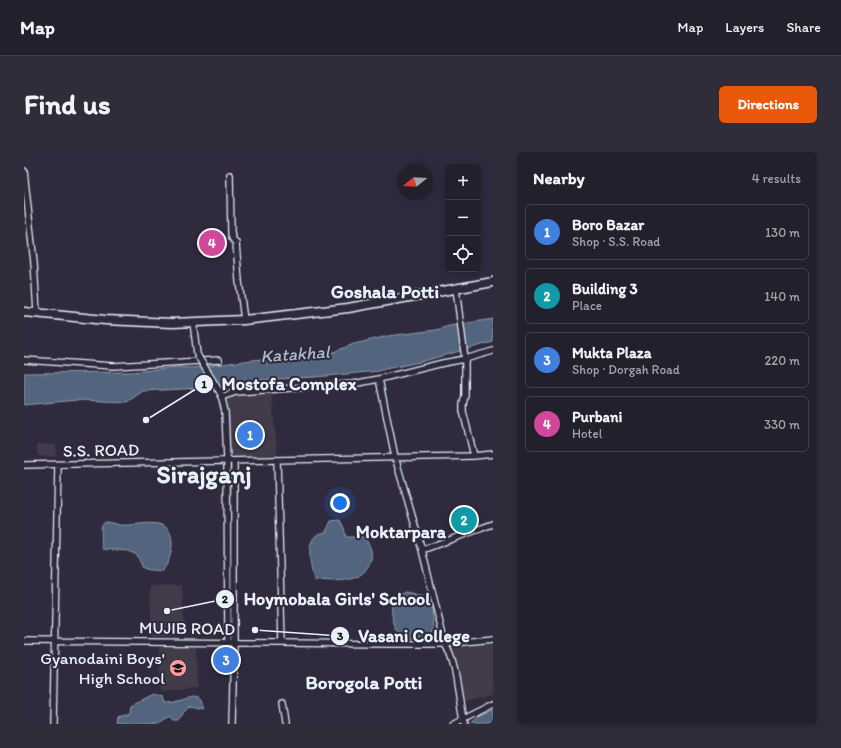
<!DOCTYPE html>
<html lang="en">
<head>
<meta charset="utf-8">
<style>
  :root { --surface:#23202e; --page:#2f2d3a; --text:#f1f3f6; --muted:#a3a3aa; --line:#403e4a; --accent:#ea580c }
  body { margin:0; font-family:Itim,sans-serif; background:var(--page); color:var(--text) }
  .controls { position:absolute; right:12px; top:12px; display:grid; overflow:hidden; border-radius:6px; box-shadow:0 2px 10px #0003 }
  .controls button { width:36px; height:36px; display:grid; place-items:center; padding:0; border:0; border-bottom:1px solid var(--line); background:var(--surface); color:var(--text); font:20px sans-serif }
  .compass { position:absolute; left:373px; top:12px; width:36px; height:36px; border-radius:50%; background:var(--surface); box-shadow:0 2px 10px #0003; rotate:252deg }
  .you { position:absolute; left:316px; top:351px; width:14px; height:14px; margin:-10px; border:3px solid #fff; border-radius:50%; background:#1a73e8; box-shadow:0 0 0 6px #1a73e833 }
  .badge { display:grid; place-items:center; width:26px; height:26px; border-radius:50%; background:var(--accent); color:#fff; font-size:13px; font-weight:700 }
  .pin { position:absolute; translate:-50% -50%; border:2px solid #fff; box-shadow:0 1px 4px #0006 }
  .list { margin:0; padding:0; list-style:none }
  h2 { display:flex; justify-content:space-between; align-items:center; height:52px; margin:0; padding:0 16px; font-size:17px }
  h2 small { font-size:13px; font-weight:400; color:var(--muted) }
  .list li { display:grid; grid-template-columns:26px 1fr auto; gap:12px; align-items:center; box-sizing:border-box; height:56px; margin:0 8px 8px; padding:0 8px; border:1px solid var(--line); border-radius:6px }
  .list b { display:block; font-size:15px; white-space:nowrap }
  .list p { margin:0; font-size:13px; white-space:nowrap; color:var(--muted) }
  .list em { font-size:13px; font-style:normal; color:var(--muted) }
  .icon { flex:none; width:22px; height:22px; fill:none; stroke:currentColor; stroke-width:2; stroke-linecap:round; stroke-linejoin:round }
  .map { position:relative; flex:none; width:469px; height:572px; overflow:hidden; border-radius:6px }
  header { display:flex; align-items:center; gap:24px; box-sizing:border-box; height:56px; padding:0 20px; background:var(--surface); border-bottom:1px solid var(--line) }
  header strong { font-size:19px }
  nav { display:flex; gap:22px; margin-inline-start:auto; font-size:14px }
  .intro { display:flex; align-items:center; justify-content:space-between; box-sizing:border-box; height:96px; padding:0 24px }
  h1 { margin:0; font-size:28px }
  .button { padding:10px 18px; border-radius:6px; background:var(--accent); color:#fff; font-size:14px; font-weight:700 }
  main { display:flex; gap:24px; padding:0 24px }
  aside { flex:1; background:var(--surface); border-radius:6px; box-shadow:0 2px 10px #0003 }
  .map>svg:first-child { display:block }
  .built { fill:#433b48 }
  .water { fill:#53657e; stroke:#8f9daf }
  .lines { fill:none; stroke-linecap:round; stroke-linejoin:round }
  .minor-casing { stroke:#e8f1f8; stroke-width:8 }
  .secondary-casing { stroke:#e8f1f8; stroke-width:11 }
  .minor { stroke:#2f2a3d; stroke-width:5.5 }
  .secondary { stroke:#2f2a3d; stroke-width:8 }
  .minor-bridge-casing { stroke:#e8f1f8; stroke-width:8; stroke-linecap:butt }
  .minor-bridge { stroke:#2f2a3d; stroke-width:5.5 }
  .labels { text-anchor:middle; stroke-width:4; stroke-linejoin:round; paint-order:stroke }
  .street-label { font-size:17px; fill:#e8f1f8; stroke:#2f2a3d }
  .poi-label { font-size:17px; fill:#e8f1f8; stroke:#2f2a3d; text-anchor:end }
  .water-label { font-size:18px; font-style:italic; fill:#acb9c7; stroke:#2f2a3d }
  .neighbourhood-label { font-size:18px; font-weight:bold; fill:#e8f1f8; stroke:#2f2a3d }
  .quarter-label { font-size:19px; font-weight:bold; fill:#e8f1f8; stroke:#2f2a3d }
  .town-label { font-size:25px; font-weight:bold; fill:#e8f1f8; stroke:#2f2a3d }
  .leader { fill:none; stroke:#e8f1f8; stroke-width:1.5 }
  .callout-dot { fill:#e8f1f8; stroke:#2f2a3d; stroke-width:1.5 }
  .mark-label { font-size:12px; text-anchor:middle; font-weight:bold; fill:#111 }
  .callout-label { font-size:18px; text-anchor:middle; font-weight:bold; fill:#e8f1f8; stroke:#2f2a3d; stroke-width:4; stroke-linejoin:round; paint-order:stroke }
</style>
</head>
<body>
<header>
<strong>Map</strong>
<nav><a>Map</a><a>Layers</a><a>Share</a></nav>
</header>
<div class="intro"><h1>Find us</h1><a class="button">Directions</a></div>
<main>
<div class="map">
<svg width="469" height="572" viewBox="0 0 469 572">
  <rect width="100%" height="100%" fill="#2f2a3d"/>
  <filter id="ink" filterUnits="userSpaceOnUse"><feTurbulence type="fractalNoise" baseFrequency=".025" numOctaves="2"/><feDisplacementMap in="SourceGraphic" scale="8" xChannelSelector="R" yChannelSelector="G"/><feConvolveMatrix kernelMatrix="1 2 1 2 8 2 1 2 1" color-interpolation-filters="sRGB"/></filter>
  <g filter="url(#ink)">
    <path class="built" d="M247 237 254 307H202L200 239Z
      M13 292 32 293V305L13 304Z
      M158 433 161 483 128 485 126 434Z
      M469 492V542L440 549 426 495Z
      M135 495H172L173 536 136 540Z"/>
    <path class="water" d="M469 167V190L396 210 361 217 355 219 291 225 234 228 220 231 178 236 119 239 103 250 53 248 0 253V221L108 220 154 215 168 216 228 208 304 202 330 192 364 184 412 178 425 174Z
      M316 368 320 376 322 385H339C345 391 349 398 347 407 340 433 312 429 290 428 287 417 281 390 293 383 295 381 299 381 302 380L307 369Z
      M81 370C86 370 91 372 96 373 115 375 149 360 148 393 147 403 145 411 138 419L126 418 119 416 113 403 104 399 79 397C76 391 78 382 77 375Z
      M381 440C402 444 408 445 409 468 410 473 411 479 407 483 399 489 382 488 375 481 370 478 366 458 368 452 369 445 375 443 381 440Z
      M128 542 139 545 141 551C146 551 150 550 154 549 163 547 168 542 176 548L178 557 166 554 159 561 155 569H150L146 564 135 572H93L94 565 105 561 106 553Z
      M469 558V572H446L454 564Z"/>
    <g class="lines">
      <defs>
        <path id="minor" d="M0 19 10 111 13 161
          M206 23 207 80 208 86 212 91 215 129 220 168
          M432 137 441 207V244L439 252V259L450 304
          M169 170 173 202 175 206
          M0 208 89 214 195 208
          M355 227 371 305 398 398 421 492C434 515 434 546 440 572
          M197 242 201 260 203 309 204 491
          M197 245 212 240 329 232 355 227 419 211 441 207 469 199
          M253 308 258 491
          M0 313 450 304 469 302
          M398 398 469 372
          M0 489 365 492H421L469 487
          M258 552 261 572
          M29 572 34 313
          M208 572 210 491V309
          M429 572 469 552"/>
        <path id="secondary" d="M0 160 81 168 148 171 220 168 324 156 469 130"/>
      </defs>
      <use href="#minor" class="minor-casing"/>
      <use href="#secondary" class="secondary-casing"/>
      <use href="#minor" class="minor"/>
      <use href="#secondary" class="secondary"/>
      <defs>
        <path id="minor-bridge" d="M175 206 197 242"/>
      </defs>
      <use href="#minor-bridge" class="minor-bridge-casing"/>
      <use href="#minor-bridge" class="minor-bridge"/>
    </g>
  </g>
  <defs>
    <symbol id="school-disc" viewBox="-11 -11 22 22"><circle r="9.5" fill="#ff9aa2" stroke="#2f2a3d"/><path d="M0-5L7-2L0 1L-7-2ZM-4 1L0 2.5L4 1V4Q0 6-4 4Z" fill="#111"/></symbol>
  </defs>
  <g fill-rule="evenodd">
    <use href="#school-disc" x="144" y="506" width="20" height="20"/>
  </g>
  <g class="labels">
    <g class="street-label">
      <text transform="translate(77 298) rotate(-1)" y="6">S.S. ROAD</text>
      <text transform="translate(163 476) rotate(1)" y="6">MUJIB ROAD</text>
    </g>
    <g class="poi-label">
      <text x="141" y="512">Gyanodaini Boys'<tspan x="141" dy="20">High School</tspan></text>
    </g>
    <g class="water-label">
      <text transform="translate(271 202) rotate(-4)" y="6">Katakhal</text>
    </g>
    <g class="neighbourhood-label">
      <text x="377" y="386">Moktarpara</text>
    </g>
    <g class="quarter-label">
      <text x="361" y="146">Goshala Potti</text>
      <text x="340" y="537">Borogola Potti</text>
    </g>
    <g class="town-label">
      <text x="180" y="331">Sirajganj</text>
    </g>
  </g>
  <path class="leader" d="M122 268L180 232M143 459L201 447M231 478L316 484"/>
  <g class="callout-dot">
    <circle cx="122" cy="268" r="4"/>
    <circle cx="143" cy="459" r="4"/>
    <circle cx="231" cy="478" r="4"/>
    <circle cx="180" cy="232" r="10"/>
    <circle cx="201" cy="447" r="10"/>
    <circle cx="316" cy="484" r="10"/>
  </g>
  <g class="mark-label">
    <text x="180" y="236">1</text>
    <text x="201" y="451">2</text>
    <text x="316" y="488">3</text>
  </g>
  <g class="callout-label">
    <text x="265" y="238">Mostofa Complex</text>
    <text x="313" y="453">Hoymobala Girls' School</text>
    <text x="390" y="490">Vasani College</text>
  </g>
</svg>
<div class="controls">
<button>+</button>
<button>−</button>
<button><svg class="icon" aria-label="locate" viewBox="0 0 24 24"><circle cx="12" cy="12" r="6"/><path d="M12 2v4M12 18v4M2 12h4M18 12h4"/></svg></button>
</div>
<svg class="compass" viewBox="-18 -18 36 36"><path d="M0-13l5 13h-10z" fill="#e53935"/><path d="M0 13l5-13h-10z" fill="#a3a3aa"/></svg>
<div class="you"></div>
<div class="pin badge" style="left:226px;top:283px;background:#3f7fe0">1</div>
<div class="pin badge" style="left:440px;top:368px;background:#0f9aa8">2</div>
<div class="pin badge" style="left:202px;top:508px;background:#3f7fe0">3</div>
<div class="pin badge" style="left:188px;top:91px;background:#d1479c">4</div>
</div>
<aside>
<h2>Nearby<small>4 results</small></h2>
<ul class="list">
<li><span class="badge" style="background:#3f7fe0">1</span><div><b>Boro Bazar</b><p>Shop · S.S. Road</p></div><em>130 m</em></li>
<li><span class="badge" style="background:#0f9aa8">2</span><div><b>Building 3</b><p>Place</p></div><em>140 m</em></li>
<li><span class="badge" style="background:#3f7fe0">3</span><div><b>Mukta Plaza</b><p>Shop · Dorgah Road</p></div><em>220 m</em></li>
<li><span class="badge" style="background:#d1479c">4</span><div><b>Purbani</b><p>Hotel</p></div><em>330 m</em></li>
</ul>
</aside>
</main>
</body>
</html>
